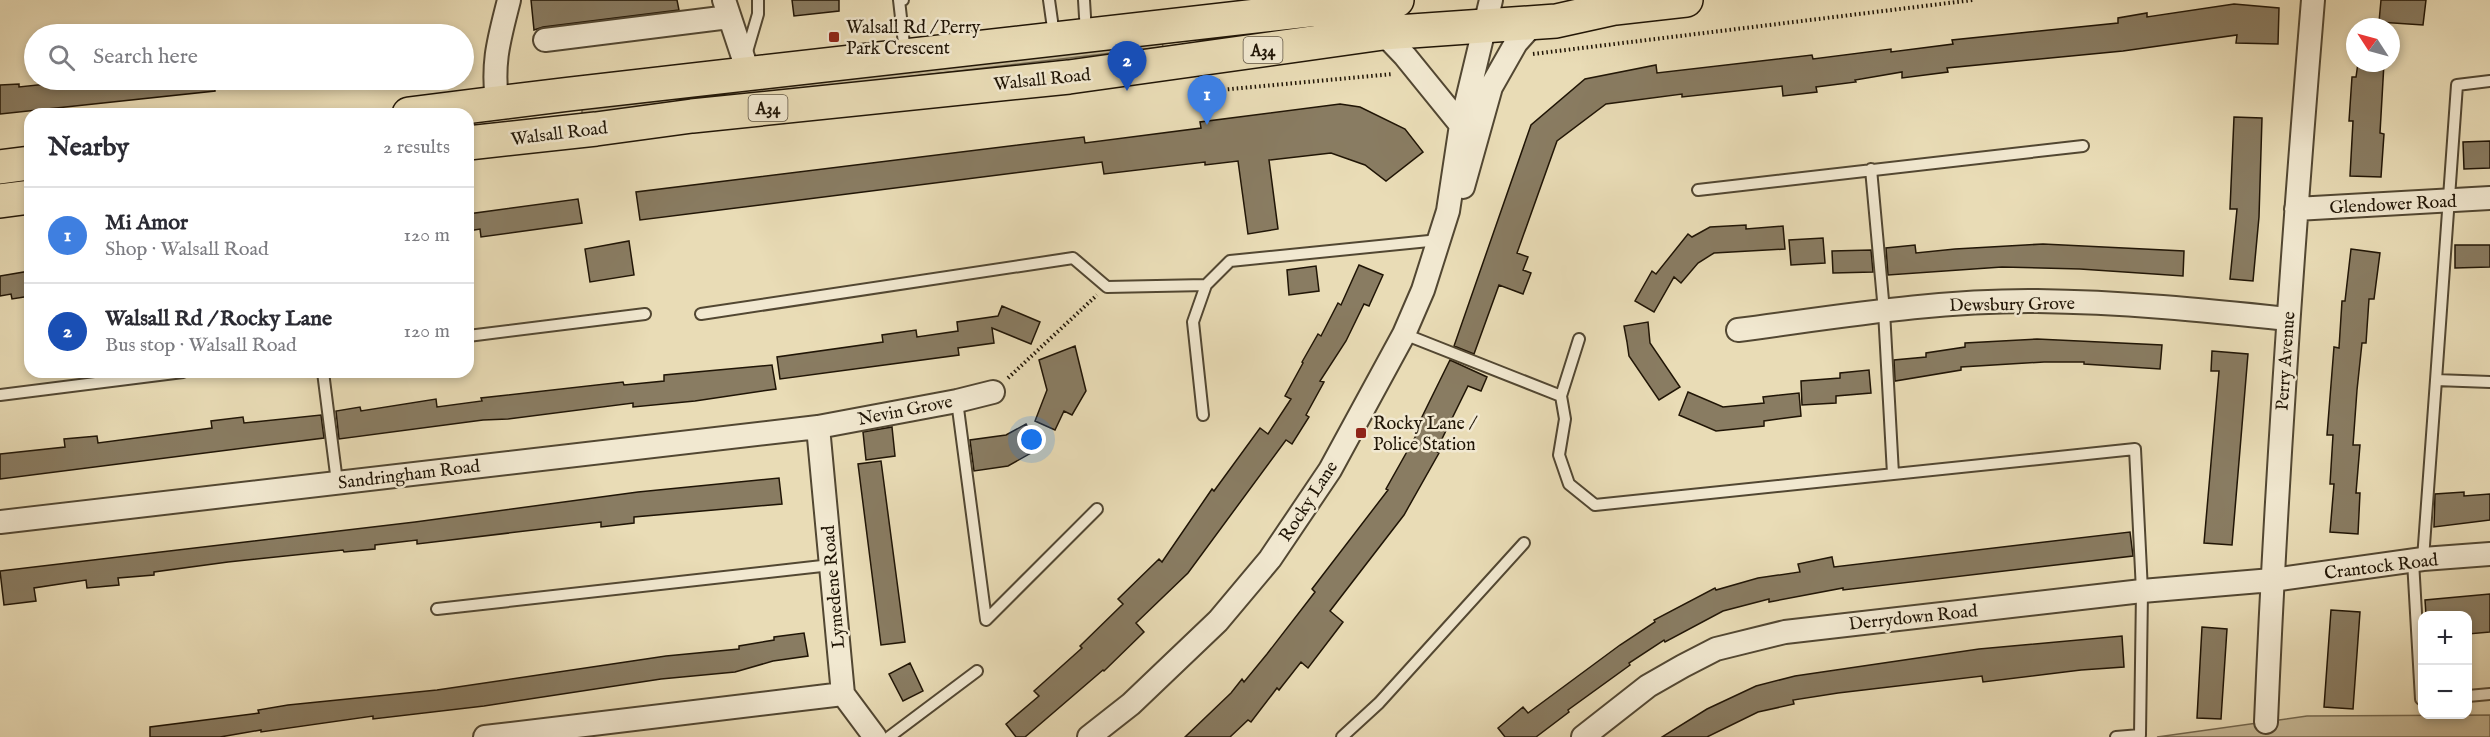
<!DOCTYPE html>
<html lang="en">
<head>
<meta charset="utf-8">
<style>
  :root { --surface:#fff; --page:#f7f7f7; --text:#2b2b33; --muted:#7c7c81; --line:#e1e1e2; --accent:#8f2418 }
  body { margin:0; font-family:"IM FELL English",serif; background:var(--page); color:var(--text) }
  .controls { position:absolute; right:18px; bottom:18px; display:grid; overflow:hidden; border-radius:12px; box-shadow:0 3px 9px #0003 }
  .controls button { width:54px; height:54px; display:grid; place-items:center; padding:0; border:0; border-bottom:2px solid var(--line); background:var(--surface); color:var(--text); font:30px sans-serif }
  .compass { position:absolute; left:2346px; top:18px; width:54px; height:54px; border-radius:50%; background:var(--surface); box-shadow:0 3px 9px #0003; rotate:306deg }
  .you { position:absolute; left:1032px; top:440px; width:21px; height:21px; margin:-15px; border:4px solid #fff; border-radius:50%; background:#1a73e8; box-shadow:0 0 0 9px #1a73e833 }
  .badge { display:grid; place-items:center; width:39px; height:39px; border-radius:50%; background:var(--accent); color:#fff; font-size:20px; font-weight:700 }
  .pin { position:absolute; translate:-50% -50px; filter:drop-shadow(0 2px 3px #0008) }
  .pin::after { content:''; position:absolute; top:32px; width:21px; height:18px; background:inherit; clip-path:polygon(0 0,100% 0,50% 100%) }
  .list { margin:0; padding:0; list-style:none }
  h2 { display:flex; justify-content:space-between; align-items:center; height:78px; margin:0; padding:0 24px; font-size:26px }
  h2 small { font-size:20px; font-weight:400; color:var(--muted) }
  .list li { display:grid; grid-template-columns:39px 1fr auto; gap:18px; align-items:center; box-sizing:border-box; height:96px; padding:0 24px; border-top:2px solid var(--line) }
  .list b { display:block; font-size:22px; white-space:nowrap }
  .list p { margin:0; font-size:20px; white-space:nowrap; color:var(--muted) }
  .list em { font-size:20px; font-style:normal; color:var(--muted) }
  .icon { flex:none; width:33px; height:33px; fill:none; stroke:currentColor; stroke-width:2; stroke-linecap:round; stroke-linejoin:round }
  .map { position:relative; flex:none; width:2490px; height:737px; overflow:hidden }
  .search { position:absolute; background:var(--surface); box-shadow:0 3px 9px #0003; left:24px; top:24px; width:450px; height:66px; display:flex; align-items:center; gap:15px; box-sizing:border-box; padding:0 21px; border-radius:33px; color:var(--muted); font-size:22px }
  .panel { position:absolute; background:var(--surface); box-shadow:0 3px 9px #0003; left:24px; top:108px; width:450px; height:270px; border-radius:18px }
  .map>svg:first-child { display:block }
  .green { fill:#c7ba98; stroke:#74684f; stroke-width:1.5 }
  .building { fill:#897c62; stroke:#201506; stroke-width:1.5 }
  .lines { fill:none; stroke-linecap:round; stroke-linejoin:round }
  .service-casing { stroke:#524732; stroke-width:14 }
  .minor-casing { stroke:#524732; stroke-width:26 }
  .trunk-casing { stroke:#201506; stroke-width:36 }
  .path { stroke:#201506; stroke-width:4; stroke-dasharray:1.5 3; stroke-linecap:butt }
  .service { stroke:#f1e8d0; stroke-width:10 }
  .minor { stroke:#f1e8d0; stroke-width:22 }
  .trunk { stroke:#e9dcb6; stroke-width:33 }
  .poi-dot { fill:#8f2418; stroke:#f1e8d0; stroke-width:2 }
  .labels { text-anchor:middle; stroke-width:5; stroke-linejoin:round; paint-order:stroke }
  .shield { fill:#f1e8d0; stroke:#5f5443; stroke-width:1.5 }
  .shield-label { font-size:16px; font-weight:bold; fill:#201506 }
  .poi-label { font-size:18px; fill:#201506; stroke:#f1e8d0; text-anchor:start }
  .street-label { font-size:18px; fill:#201506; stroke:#f1e8d0 }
</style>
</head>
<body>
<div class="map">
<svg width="2490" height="737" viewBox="0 0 2490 737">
  <rect width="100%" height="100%" fill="#e9dcb6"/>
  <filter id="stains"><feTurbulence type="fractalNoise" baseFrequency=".00333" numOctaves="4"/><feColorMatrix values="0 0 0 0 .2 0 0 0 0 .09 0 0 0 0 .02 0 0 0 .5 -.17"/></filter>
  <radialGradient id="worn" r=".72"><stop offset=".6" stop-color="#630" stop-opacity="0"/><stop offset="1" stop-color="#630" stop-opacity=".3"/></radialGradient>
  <path class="green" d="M1161 36 1163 47 694 102 582 118V106Z
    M2490 715V737H2157L2307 716Z"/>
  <path class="building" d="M531 0H677L679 10 543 27 534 30Z
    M792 0H839V11L794 16Z
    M2381 0H2426L2423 25 2379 22Z
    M2234 4 2279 8 2278 44 2236 43 2237 35 2123 51 1947 68 1948 72 1902 78V72L1855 80 1856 82 1816 87 1817 92 1783 96 1782 86 1682 97V94L1606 104 1557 141 1517 253 1528 257 1523 270 1531 273 1523 294 1499 285 1474 354 1454 346 1531 125 1585 79 1656 65 1657 73 1812 55 1813 59 1891 49V52L1953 44 1952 40 2118 23V18L2147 13V17Z
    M2358 63H2384L2380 133 2384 134 2381 177 2350 176 2353 121H2349L2352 77H2356Z
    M85 80H214L215 91 0 114V85L19 84V87Z
    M1340 104 1360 107 1405 129 1423 152 1386 181 1365 165 1331 153 1269 160 1278 229 1248 234 1238 161 1205 165V162L1104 174 1102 162 640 220 636 192 1084 137 1085 143 1201 128 1200 122Z
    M2234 117 2262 118 2259 217 2253 281 2230 279 2237 209H2230Z
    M2490 141V168L2464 169 2463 142Z
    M578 199 582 223 481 237 480 229 468 231V214Z
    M1746 225V229L1783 226 1785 249 1714 253 1698 263 1681 283 1674 277 1654 312 1635 301 1652 271 1656 274 1688 234 1692 237 1710 227Z
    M1823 238 1825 263 1791 265 1789 240Z
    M629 241 634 275 590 282 585 249Z
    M2043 244 2184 251 2183 276 2080 269 2002 267 1888 275 1886 248 1915 245 1916 253 1955 249Z
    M2455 245H2490V267L2455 268Z
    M2351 249 2380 253 2374 299H2369L2366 343H2362L2357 390 2353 445H2360L2356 493H2360L2358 534 2330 532 2334 484H2330L2333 435H2327L2334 347 2339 348 2342 301H2345Z
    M1871 250 1873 272 1833 273 1832 251Z
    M1359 265 1383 275 1369 306 1364 304 1346 341 1320 381 1324 382 1306 415 1309 417 1292 444 1286 440 1188 573 1136 623 1144 632 1104 671 1103 670 1025 737H1016L1006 724 1039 696 1034 691 1082 648 1080 646 1123 604 1118 599 1159 559 1162 562 1212 489 1214 491 1260 428 1268 434 1291 399 1285 396 1303 363 1302 362 1318 334 1321 336 1338 303 1341 305Z
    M1316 266 1319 291 1289 295 1287 270Z
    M30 271V296L12 299 11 294 0 296V276Z
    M1002 306 1040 322 1031 344 992 328 994 343 958 348 959 355 780 379 777 357 883 342 882 335 916 330 917 337 958 331 957 322 998 316Z
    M1648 322 1650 343 1680 387 1659 400 1629 356 1627 342 1624 326Z
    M2037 339 2162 345 2160 369 2084 364V362H2044L1961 367V370L1895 381 1894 360 1926 357V353L1965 347V343Z
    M1075 346 1086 391 1072 415 1064 411 1055 430 1035 421 1047 390 1039 360Z
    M2212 351 2248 354 2232 545 2204 543 2219 371H2211Z
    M1450 360 1487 377 1481 391 1468 386 1436 451 1439 453 1404 515 1330 611 1343 622 1308 668 1301 662 1279 690 1277 688 1251 722 1248 720 1230 737H1185L1231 693 1242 679 1244 682 1267 654 1315 592 1312 589 1388 490 1386 489 1418 432 1415 431Z
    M772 365 776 389 695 401 633 407V403L508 419 483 420 339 439 336 411 360 407 361 411 436 399 437 407 482 401 481 398 623 382 624 385 664 381V375Z
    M1869 370 1871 393 1836 396V403L1802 405 1801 381 1840 378V373Z
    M1688 392 1723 407 1764 403 1763 397 1799 393 1801 416 1764 421V426L1716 431 1679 415Z
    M321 415 324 438 0 479V454L65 447 64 439 97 436 98 443 212 428 211 421 243 417 244 423Z
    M1026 424 1040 448 1008 466 974 471 970 440 1006 435Z
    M892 427 895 456 866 460 863 432Z
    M881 461 905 642 881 645 858 464Z
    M779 478 782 504 634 517V523L601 527V522L442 541 417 544V540L375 545V549L344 552 343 550 228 562 154 572V575L118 578 119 585 87 588 86 580 34 588 36 601 4 605 0 571 415 522 638 492Z
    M2464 492V496L2490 494V520L2434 527 2435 494Z
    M2130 532 2133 556 1843 590V588L1769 602V599L1723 611 1665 642 1664 640 1629 663 1630 665 1568 710 1569 712 1536 737H1505L1498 728 1523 707 1528 713 1620 645 1655 622 1654 620 1715 588 1716 590 1758 578 1800 572 1798 564 1832 557 1834 567Z
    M2490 594V632L2468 634V615H2426L2425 600Z
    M2331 610 2360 612 2353 709 2324 707Z
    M2202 627 2227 629 2221 719 2197 718Z
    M804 633 808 656 773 661 735 672 661 679 484 706 373 719V716L261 732V730L220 737H150V727L259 713 258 710 288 705 437 690 666 656 739 649V646L774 640V637Z
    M2122 636 2124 667 2081 670 1983 682 1982 676 1838 693 1793 700 1794 704 1758 712 1707 737H1662L1707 709 1756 686 1795 676 1979 649Z
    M910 663 923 691 903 701 889 674Z"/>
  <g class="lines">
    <defs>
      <path id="service" d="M903 0H899L905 53
        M1049 0 1054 35
        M1084 0 1086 33
        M746 55 758 14V0
        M1871 169 1884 311 1893 474
        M1698 190 2083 146
        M701 314 1073 258 1107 287 1206 285
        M1404 334 1561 396 1579 339
        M468 336 645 314
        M323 372 337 482
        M2436 380 2457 85 2490 81
        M0 395 183 372
        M1561 396 1565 419 1559 455 1569 484 1595 505 2135 449 2142 591 2140 735 2116 737
        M957 401 986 620 1097 509
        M1203 415 1193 322 1206 285 1230 261 1439 240
        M2423 559 2436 380 2490 382
        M2413 561 2421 699H2422
        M437 609 831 565
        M2468 696 2490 694
        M889 737 977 671
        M1342 737 1379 703 1524 543"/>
      <path id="minor" d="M724 0 744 60
        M1383 33 1405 56 1461 125
        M545 40 729 17
        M497 103C492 61 499 40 509 0
        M1463 187 1491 87 1516 43 1533 24
        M2296 209 2490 198
        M1738 330C1837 317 1937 300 2037 301 2121 302 2204 310 2288 319
        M818 427 843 694 875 737
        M0 522 818 427 957 401 993 392
        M2266 722C2276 481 2293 240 2313 0
        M485 737 843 694
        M1089 737 1131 704 1218 621 1270 559 1330 470 1404 334 1423 290 1448 211 1461 125 1491 0
        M1583 737 1648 686 1683 666 1716 649 1785 632 2142 591 2272 580 2423 559 2490 554"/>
      <path id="trunk" d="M409 114 570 94 1397 0
        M468 143 596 129 692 116 1069 77 1383 33 1556 21 1615 8 1686 0
        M0 167 30 163
        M0 201 30 197"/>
    </defs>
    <use href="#service" class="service-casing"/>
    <use href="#minor" class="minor-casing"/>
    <use href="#trunk" class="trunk-casing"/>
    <path class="path" d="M1533 54 1973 0
      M1218 80 1220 90 1393 74
      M1008 378 1097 295"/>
    <use href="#service" class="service"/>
    <use href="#minor" class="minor"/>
    <use href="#trunk" class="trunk"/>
  </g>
  <g class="poi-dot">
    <rect x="828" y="31" width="12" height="12" rx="3"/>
    <rect x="1355" y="427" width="12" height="12" rx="3"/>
  </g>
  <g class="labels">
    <g class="shield">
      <rect x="1243.5" y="37" width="39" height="26" rx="4.5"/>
      <rect x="748.5" y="95" width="39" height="26" rx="4.5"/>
    </g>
    <g class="shield-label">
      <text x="1263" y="56">A34</text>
      <text x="768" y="114">A34</text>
    </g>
    <g class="poi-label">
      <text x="846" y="33">Walsall Rd / Perry<tspan x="846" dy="21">Park Crescent</tspan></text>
      <text x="1373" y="429">Rocky Lane /<tspan x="1373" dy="21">Police Station</tspan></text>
    </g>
    <g class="street-label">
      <text transform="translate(1042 79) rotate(-6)" y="6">Walsall Road</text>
      <text transform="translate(559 133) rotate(-7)" y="6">Walsall Road</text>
      <text transform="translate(2393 204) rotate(-3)" y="6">Glendower Road</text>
      <text transform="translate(2012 304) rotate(-1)" y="6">Dewsbury Grove</text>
      <text transform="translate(2285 361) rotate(-86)" y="6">Perry Avenue</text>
      <text transform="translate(905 410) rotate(-11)" y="6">Nevin Grove</text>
      <text transform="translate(409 474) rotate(-7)" y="6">Sandringham Road</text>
      <text transform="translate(1308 501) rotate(-57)" y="6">Rocky Lane</text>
      <text transform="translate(2381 566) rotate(-7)" y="6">Crantock Road</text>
      <text transform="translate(833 587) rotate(-95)" y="6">Lymedene Road</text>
      <text transform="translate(1913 617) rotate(-6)" y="6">Derrydown Road</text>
    </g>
  </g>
  <rect width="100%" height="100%" filter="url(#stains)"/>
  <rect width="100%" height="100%" fill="url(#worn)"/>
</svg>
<div class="controls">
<button>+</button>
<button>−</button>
</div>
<svg class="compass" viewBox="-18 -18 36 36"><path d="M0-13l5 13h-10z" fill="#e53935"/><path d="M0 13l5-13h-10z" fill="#7c7c81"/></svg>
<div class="you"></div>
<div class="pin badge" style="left:1207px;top:125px;background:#3f7fe0">1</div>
<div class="pin badge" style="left:1127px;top:91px;background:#1a4fb4">2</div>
<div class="search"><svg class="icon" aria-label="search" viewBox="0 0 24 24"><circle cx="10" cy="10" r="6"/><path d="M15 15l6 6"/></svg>Search here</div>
<section class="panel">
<h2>Nearby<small>2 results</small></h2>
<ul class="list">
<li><span class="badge" style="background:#3f7fe0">1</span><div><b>Mi Amor</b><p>Shop · Walsall Road</p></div><em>120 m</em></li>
<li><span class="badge" style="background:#1a4fb4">2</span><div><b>Walsall Rd / Rocky Lane</b><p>Bus stop · Walsall Road</p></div><em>120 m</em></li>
</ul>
</section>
</div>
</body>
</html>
